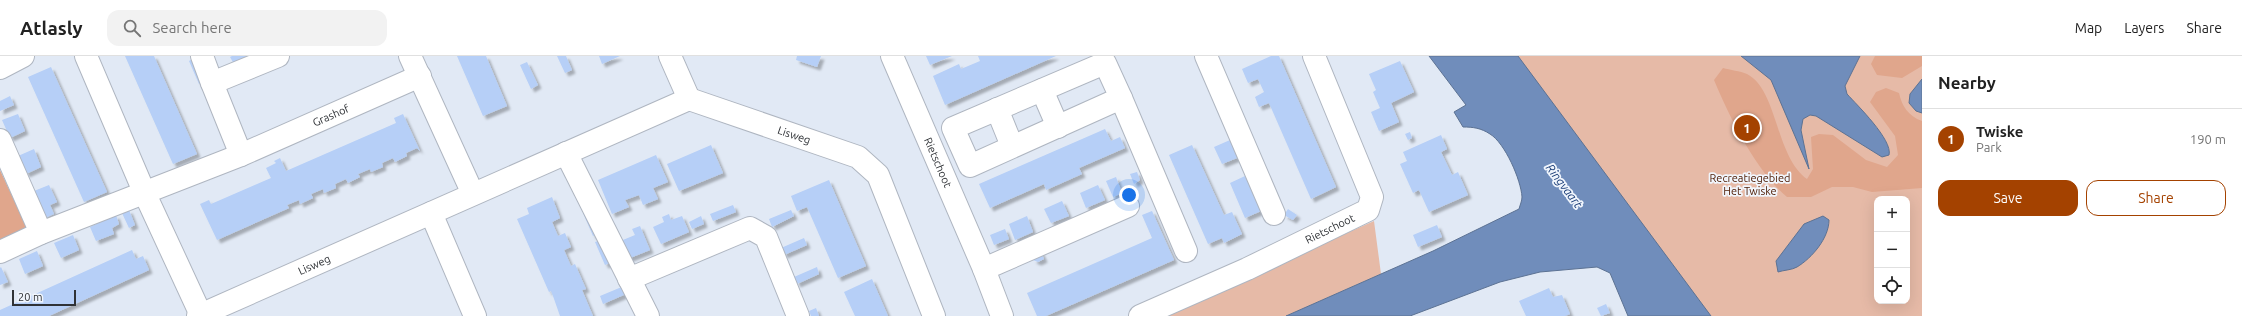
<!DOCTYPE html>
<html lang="en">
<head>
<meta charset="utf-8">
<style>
  :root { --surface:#fff; --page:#f2f2f2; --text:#222; --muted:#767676; --line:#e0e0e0; --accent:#a44200 }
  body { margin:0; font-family:Ubuntu,sans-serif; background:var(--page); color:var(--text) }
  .controls { position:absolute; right:12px; bottom:12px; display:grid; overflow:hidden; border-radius:8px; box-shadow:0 4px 16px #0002 }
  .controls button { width:36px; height:36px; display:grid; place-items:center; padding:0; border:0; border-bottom:1px solid var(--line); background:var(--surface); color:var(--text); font:20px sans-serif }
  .scale { position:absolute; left:12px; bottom:10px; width:64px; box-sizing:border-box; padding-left:4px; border:2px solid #2f3236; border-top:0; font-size:11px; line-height:14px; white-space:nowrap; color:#2f3236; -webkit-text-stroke:3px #f1f6fd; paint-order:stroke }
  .you { position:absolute; left:1129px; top:139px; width:14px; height:14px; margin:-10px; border:3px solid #fff; border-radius:50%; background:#1a73e8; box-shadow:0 0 0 6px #1a73e833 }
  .badge { display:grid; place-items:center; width:26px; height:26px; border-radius:50%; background:var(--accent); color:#fff; font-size:13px; font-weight:700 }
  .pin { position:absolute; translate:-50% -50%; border:2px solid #fff; box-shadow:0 1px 4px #0006 }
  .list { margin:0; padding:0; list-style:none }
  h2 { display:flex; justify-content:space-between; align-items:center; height:52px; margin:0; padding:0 16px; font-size:17px }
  h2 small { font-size:13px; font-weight:400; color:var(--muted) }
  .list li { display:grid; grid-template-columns:26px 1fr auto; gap:12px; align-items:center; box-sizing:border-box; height:60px; padding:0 16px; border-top:1px solid var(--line) }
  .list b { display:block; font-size:15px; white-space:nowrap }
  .list p { margin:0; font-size:13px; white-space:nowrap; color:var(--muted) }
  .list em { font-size:13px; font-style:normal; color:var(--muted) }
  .actions { display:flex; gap:8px; padding:12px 16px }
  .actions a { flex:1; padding:9px 0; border:1px solid var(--accent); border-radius:12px; text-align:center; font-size:14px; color:var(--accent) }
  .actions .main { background:var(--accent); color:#fff }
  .icon { flex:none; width:22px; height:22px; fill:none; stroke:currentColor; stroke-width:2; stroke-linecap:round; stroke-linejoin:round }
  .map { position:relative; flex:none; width:1922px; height:260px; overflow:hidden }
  header { display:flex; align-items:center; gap:24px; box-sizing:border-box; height:56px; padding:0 20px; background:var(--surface); border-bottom:1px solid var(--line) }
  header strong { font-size:19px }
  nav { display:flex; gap:22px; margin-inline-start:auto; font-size:14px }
  .search { width:280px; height:36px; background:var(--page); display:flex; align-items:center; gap:10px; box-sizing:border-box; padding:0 14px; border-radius:12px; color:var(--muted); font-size:15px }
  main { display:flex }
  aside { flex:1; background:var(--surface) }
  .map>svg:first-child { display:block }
  .green { fill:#e6baa7; fill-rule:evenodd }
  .forest { fill:#e0a68c }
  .water { fill:#708dbb; stroke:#5c7293 }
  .building { fill:#b6cff7; filter:url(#shadow) }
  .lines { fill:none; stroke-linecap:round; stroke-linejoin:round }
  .street-casing { stroke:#afb6c1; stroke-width:24 }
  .street { stroke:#fff; stroke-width:22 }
  .labels { text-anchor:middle; stroke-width:3.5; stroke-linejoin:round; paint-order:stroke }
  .street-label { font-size:11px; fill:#2f3236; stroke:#f1f6fd }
  .park-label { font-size:11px; fill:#4c1900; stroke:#f1f6fd }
  .water-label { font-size:12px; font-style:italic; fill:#1b3e78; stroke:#f1f6fd }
</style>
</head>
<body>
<header>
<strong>Atlasly</strong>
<div class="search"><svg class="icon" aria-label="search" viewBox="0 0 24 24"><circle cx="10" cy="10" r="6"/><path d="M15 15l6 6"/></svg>Search here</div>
<nav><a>Map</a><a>Layers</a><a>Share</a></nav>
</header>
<main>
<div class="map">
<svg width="1922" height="260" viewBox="0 0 1922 260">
  <defs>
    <filter id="shadow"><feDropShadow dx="3.5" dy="3.5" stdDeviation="1" flood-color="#0004"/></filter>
  </defs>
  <rect width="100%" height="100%" fill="#e1e9f5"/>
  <path class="green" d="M1491 0H1922V260H1688ZM1877 143H1907V245H1877Z
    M1374 165 1381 218 1286 260H1160Z"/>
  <path class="forest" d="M1875 0H1922V10L1902 22 1877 19 1871 8Z
    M1723 12C1730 14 1740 15 1747 18 1778 34 1775 100 1807 123L1813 113 1811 81 1819 78 1833 79 1866 104 1887 111 1898 99 1895 80 1870 46 1876 36 1886 32 1899 37C1902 50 1908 60 1922 65V132L1872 136 1853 131H1832L1811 141H1787C1756 115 1730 62 1714 24Z
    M0 114 28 174 0 187Z"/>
  <path class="water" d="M1429 0H1518L1711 260H1628L1610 217 1597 211 1540 216 1500 226 1410 260H1286L1433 195 1519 153C1520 149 1522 145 1522 141 1521 124 1505 87 1490 78 1481 72 1473 71 1463 71L1454 56 1466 49Z
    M1741 0H1860L1845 30 1847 38C1857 49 1893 84 1889 99L1882 101 1816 60 1810 59 1803 63 1801 74 1809 113 1771 24Z
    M1922 23V57L1916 55 1909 47 1910 38Z
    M1823 160 1829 164C1829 182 1812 202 1797 211 1792 214 1784 214 1778 216L1776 205 1804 168Z"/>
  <path class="building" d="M125 0H154L197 98 173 108Z
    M251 0 234 8 230 1 232 0Z
    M457 0H486L507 50 483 60Z
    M557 0H566L572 14 565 17Z
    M599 0H620L602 8Z
    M797 0H821L817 11 796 4Z
    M926 0H952L930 9Z
    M978 0H1056L945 49 933 20 959 8 961 13 980 5Z
    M1271 0H1279L1336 131 1311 143 1269 47 1259 51 1255 41 1264 36 1258 23 1248 27 1242 13Z
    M196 1 206 25 199 28 189 5Z
    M1400 5 1414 36 1391 47 1399 66 1379 75 1371 56 1380 52 1373 36 1376 34 1369 18Z
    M527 6 538 29 531 33 520 9Z
    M51 11 107 136 84 146 28 21Z
    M10 40 14 49 0 55V45Z
    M18 58 25 75 10 82 2 64Z
    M403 58 420 95 417 92 406 97 407 100 395 106 393 102 382 107 383 111 371 116 370 113 358 118 360 121 348 127 346 123 335 128 336 132 324 137 323 133 311 138 313 142 300 148 299 144 287 149 289 152 217 184 200 148 209 144 211 148 271 122 266 112 276 107 274 105 280 102 286 115 396 67 394 62Z
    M1105 73 1111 85 1120 81 1125 92 1079 112 1082 118 1046 134 1044 128 990 152 979 128Z
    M1410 76 1412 82 1408 84 1405 78Z
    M1441 79 1447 93 1441 96 1452 119 1458 116 1468 139 1429 156 1419 134 1413 137 1400 108 1407 105 1403 96Z
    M1230 84 1237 102 1222 108 1214 91Z
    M711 89 723 117 679 135 667 108Z
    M1192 89 1224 159 1232 156 1242 178 1224 187 1222 182 1208 188 1169 99Z
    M34 93 41 111 26 118 18 100Z
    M656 99 668 126 653 132 658 143 643 149 639 139 625 144 629 151 612 158 598 124Z
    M1137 116 1140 124 1134 128 1130 118Z
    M1245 120 1261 155 1245 162 1230 127Z
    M1116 121 1122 137 1113 141 1106 125Z
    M829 124 866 210 838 222 807 151 797 155 791 140Z
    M49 129 57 146 50 149 54 158 45 162 34 135Z
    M1098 129 1105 144 1086 152 1080 137Z
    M552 141 560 162 552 166 558 180 565 177 571 191 564 194 571 210 575 208 586 233 582 234 593 260H560L553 240 551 235 549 236 517 163 529 158 527 152Z
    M1062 145 1069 160 1051 167 1044 153Z
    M733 149 736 156 713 165 710 158Z
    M1288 153 1297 159 1293 164 1284 159Z
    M129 154 135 169 129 172 122 157Z
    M590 154 600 177 593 180 583 157Z
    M791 154 794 160 772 171 769 163Z
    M1152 155 1174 204 1046 260H1037L1027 237 1152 182 1142 159Z
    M669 158 671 164 682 160 689 176 661 188 653 171 664 166 662 161Z
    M116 159 119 168 112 172 114 178 96 185 90 171Z
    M701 160 704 168 692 173 689 166Z
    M1027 160 1033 176 1015 184 1009 168Z
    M1437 169 1442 181 1418 191 1413 179Z
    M640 170 650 194 625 204 618 186 635 179 632 173Z
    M1005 173 1009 183 994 189 990 179Z
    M73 179 79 194 61 202 54 187Z
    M804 182 807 189 784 199 781 192Z
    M603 183 612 206 605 209 595 186Z
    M132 194 136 203 143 200 149 214 49 260H0V254Z
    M1040 194 1044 203 1038 206 1033 204Z
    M37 195 43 210 25 218 19 203Z
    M1 211 8 226 0 229V212Z
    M817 211 819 218 797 228 794 221Z
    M872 223 888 260H855L844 236Z
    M624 230 626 238 603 248 600 240Z
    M1549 232 1553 241 1562 239 1570 258 1565 260H1526L1519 245Z
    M1606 248 1610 257 1601 260 1597 252Z
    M816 252 819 260H811L809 255Z"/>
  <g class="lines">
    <defs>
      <g id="street">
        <path d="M86 0 145 138 201 259"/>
        <path d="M202 0 212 27 278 0"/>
        <path d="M410 0 473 138"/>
        <path d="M670 0 689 43"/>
        <path id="s1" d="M892 0 984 213 1002 260"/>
        <path d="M1206 0 1274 158"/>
        <path d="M1105 7 1121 42 970 110 953 72Z"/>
        <path d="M0 12 23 0"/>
        <path d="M212 27 241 99"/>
        <path d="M1042 34 1058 71"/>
        <path d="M1121 42 1186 195"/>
        <path d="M997 53 1012 90"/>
        <path d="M0 84 41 177"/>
        <path d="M566 97 648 260"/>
        <path d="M431 157 475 260"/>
        <path id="s2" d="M0 196 41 177 241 99 420 20"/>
        <path d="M984 213 1128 150"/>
        <path d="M629 223 750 172 766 181 798 260"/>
        <path id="s3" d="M198 260 689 43 858 101 878 119 934 260"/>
        <path id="s4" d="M1140 260 1247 213 1368 154 1372 141 1314 0"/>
      </g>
    </defs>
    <use href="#street" class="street-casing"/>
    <use href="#street" class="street"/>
  </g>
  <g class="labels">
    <g class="street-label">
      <text dy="4" stroke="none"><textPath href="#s2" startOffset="358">Grashof</textPath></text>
      <text dy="4" stroke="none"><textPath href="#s3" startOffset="648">Lisweg</textPath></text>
      <text dy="4" stroke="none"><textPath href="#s1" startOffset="116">Rietschoot</textPath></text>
      <text dy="4" stroke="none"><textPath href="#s4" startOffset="209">Rietschoot</textPath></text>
      <text dy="4" stroke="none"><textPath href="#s3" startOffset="127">Lisweg</textPath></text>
    </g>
    <g class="park-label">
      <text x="1750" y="126">Recreatiegebied<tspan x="1750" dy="13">Het Twiske</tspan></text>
    </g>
    <g class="water-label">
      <text transform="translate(1564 130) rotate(53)" y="4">Ringvaart</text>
    </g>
  </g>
</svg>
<div class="controls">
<button>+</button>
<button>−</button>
<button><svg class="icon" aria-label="locate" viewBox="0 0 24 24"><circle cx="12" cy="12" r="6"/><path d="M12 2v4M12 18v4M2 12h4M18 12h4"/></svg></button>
</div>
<div class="scale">20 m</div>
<div class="you"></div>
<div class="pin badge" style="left:1747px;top:72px">1</div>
</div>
<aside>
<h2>Nearby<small></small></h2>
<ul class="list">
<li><span class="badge">1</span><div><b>Twiske</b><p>Park</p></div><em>190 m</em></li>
</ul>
<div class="actions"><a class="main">Save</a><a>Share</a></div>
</aside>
</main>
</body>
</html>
